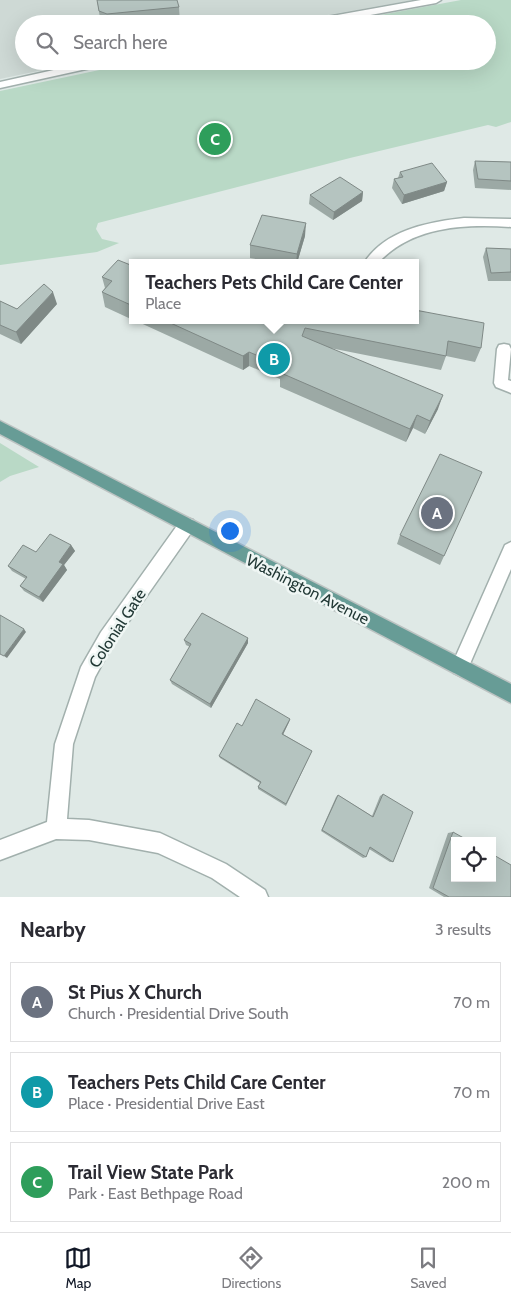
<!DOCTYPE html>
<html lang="en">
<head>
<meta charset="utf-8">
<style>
  :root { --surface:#fff; --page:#f7f7f7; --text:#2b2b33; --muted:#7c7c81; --line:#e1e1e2; --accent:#111827 }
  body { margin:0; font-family:Cabin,sans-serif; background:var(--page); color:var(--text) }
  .controls { position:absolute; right:15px; bottom:15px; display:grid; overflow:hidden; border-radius:0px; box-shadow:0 5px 20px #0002 }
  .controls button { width:45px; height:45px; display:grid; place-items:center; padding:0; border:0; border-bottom:1px solid var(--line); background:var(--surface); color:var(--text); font:25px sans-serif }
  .you { position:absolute; left:229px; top:530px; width:18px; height:18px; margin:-12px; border:4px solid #fff; border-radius:50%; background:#1a73e8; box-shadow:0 0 0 8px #1a73e833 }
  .badge { display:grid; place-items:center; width:32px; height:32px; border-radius:50%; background:var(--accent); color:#fff; font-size:16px; font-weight:700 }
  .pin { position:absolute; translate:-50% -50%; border:2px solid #fff; box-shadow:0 1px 5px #0006 }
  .popup { position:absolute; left:129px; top:259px; width:290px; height:65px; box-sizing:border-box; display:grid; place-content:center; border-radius:0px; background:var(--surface); filter:drop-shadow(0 1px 4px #0005); font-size:16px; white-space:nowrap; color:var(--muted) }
  .popup b { font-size:19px; color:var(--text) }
  .popup::after { content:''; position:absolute; left:50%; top:100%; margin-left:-10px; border:10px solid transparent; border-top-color:var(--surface) }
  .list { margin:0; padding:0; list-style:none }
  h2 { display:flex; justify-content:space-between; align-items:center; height:65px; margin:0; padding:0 20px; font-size:21px }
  h2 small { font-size:16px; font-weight:400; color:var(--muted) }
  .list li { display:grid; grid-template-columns:32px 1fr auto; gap:15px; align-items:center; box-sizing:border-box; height:80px; margin:0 10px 10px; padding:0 10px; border:1px solid var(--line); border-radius:0px }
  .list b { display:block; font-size:19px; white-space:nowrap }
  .list p { margin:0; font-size:16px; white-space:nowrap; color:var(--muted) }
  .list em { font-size:16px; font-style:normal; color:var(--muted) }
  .icon { flex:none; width:28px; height:28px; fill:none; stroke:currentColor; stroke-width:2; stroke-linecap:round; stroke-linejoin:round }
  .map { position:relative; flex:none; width:511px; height:897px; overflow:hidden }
  .search { position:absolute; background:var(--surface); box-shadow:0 5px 20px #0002; left:15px; right:15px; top:15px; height:55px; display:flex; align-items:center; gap:12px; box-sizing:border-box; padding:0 18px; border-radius:28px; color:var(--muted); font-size:19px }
  .sheet { height:335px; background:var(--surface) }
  nav { display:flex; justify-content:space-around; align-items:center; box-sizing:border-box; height:70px; border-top:1px solid var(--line); background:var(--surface); font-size:14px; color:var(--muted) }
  nav a { display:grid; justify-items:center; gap:2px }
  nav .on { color:var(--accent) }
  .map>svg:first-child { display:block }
  .built { fill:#ced9d5 }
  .green { fill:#b9d9c6 }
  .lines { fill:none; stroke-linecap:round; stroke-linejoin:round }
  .minor-casing { stroke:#a2b0ad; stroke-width:3 }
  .major-casing { stroke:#bcc3c2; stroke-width:3 }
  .minor { fill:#fff; fill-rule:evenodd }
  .major { fill:#679c96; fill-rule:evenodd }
  .wall { fill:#9ca9a5 }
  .shaded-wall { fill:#7f8986 }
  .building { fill:#b5c4c0; stroke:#7f8986 }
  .labels { text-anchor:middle; stroke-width:5; stroke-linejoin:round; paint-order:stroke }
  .street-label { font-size:16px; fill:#213835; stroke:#eff6f4 }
</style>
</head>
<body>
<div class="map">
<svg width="511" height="897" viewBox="0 0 511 897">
  <rect width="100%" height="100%" fill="#dfe9e6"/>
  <path class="built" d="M0 0H413L276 24H24V61H85L0 79Z"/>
  <path class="green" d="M461 0H511V122L496 127 488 125 350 158 98 223 96 229 102 239 119 243 97 252 0 265V91L142 61H487V24H332Z
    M0 443 39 467 10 476 0 482Z"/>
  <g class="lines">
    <defs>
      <path id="minor" d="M421 0H441L436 3 321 24H299L304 21Z
        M94 61H114L109 64 0 88V82Z
        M464 218 511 219V227C464 224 412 226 378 263H364C385 230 428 222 464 218Z
        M504 344 509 345 511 349 508 380 511 381V393L496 387 494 383 497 349 499 345Z
        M187 518 193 520 195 525 193 530 113 644 95 677 73 744 67 819 89 820 160 833 226 864 265 890 268 897H240L212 878 158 853 89 840 56 839 0 860V840L47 822 55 744 81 667 101 632 181 520Z
        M511 542V569L466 673 460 676 454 673 451 667 505 545Z"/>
      <path id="major" d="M0 421 511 684V703L0 434Z"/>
    </defs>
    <use href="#minor" class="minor-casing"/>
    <use href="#major" class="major-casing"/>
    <use href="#minor" class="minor"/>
    <use href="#major" class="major"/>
  </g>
  <path class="wall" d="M97 0 179 7 180 23 169 24H101Z
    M475 161 511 162V190L475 188 473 170Z
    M400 172 447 182 444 191 402 204 392 188 394 179 398 178Z
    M363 192 362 201 333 220 309 204 310 195Z
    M305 236 297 263H279L250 258V245Z
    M486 248 511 249V281H488L483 257Z
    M133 266V320L105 307 102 292 105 288 102 277Z
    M0 301 17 309 57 304 21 344 0 334Z
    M134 320H415L481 348 475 362 446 356 441 370 330 348 438 409 425 434 413 428 406 442 280 387V379L249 366 243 370Z
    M400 535 444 556 440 565 397 544Z
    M71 545 75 551 64 565 67 570 43 602 24 591 20 586 26 579 12 571 8 566 36 552Z
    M248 638V643L211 708 172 684 170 680 190 647 186 645 184 640Z
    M290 719 289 722 283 734 312 751 286 806 258 789V787L260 783 220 758 219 756 242 726Z
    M383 794 393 862H390L369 849 366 857 363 858 321 831 336 797 338 795 372 816 380 796Z
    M453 832 511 897H444L429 888 448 833Z"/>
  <path class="shaded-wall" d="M447 182 444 191 402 204 404 195Z
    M363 192 362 201 333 220 334 212Z
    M306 223 305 236 297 263H296L297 254Z
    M53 292 57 304 21 344 16 332Z
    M249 352V366L243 370V356Z
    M443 395 438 409 425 434 430 421Z
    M417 415 413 428 406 442 410 429Z
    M71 545 75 551 64 565 67 570 43 602 39 597 59 562Z
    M24 629 26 632 7 658 4 656Z
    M248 638V643L211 708 210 704Z
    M290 719 289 722 282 737V734Z"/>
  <path class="building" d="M97 0H177L179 7 107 14 99 11Z
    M475 161 511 162V181L478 179Z
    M432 163 447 182 404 195 394 179 403 177 400 172Z
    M340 177 363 192 334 212 310 195Z
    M262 215 306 223 297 254 250 245Z
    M486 248 511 249V272L491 273Z
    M118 260 133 266V306L102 292 112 281 102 277Z
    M44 284 53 292 16 332 0 325V301L17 309Z
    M415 310 484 323 481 348 448 341 446 356 305 328 302 336 443 395 430 421 417 415 410 429 281 373 280 365 249 352 243 356 164 320H415Z
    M440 454 482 472 444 556 400 535Z
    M50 534 71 545 59 562 63 564 39 597 20 586 27 577 8 566 23 545 36 552Z
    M202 613 248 638 210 704 170 680 191 644 184 640Z
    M0 615 24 629 4 656 0 654Z
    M256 699 290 719 282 734 312 751 286 804 258 787 261 782 219 756 237 723 242 726Z
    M383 794 413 812 393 862 370 847 366 857 322 830 338 795 373 817Z
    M453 832 469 841H455V878H492V854L511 865V897H449L433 888Z"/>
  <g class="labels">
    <g class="street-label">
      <text transform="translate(308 589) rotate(27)" y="6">Washington Avenue</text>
      <text transform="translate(117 628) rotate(-57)" y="6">Colonial Gate</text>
    </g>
  </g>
</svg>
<div class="controls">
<button><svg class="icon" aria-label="locate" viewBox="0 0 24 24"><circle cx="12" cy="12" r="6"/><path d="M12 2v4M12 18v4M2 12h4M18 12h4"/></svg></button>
</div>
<div class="you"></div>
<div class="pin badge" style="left:437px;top:513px;background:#6b7280">A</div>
<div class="pin badge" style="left:274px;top:359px;background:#0f9aa8">B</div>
<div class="popup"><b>Teachers Pets Child Care Center</b>Place</div>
<div class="pin badge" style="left:215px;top:139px;background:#2e9e5b">C</div>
<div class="search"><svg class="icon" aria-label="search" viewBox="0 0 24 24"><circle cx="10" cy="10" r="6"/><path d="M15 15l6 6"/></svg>Search here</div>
</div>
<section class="sheet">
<h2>Nearby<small>3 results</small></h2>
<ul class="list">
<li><span class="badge" style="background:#6b7280">A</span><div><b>St Pius X Church</b><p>Church · Presidential Drive South</p></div><em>70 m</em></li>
<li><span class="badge" style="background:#0f9aa8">B</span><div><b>Teachers Pets Child Care Center</b><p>Place · Presidential Drive East</p></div><em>70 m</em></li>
<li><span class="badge" style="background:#2e9e5b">C</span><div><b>Trail View State Park</b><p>Park · East Bethpage Road</p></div><em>200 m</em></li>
</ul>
</section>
<nav>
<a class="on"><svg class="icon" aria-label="map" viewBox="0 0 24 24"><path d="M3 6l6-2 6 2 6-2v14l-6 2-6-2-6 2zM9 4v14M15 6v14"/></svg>Map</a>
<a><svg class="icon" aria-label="directions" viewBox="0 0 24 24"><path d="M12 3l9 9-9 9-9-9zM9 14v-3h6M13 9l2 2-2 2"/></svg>Directions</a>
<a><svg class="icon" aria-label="saved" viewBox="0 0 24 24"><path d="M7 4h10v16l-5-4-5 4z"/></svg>Saved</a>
</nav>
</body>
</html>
